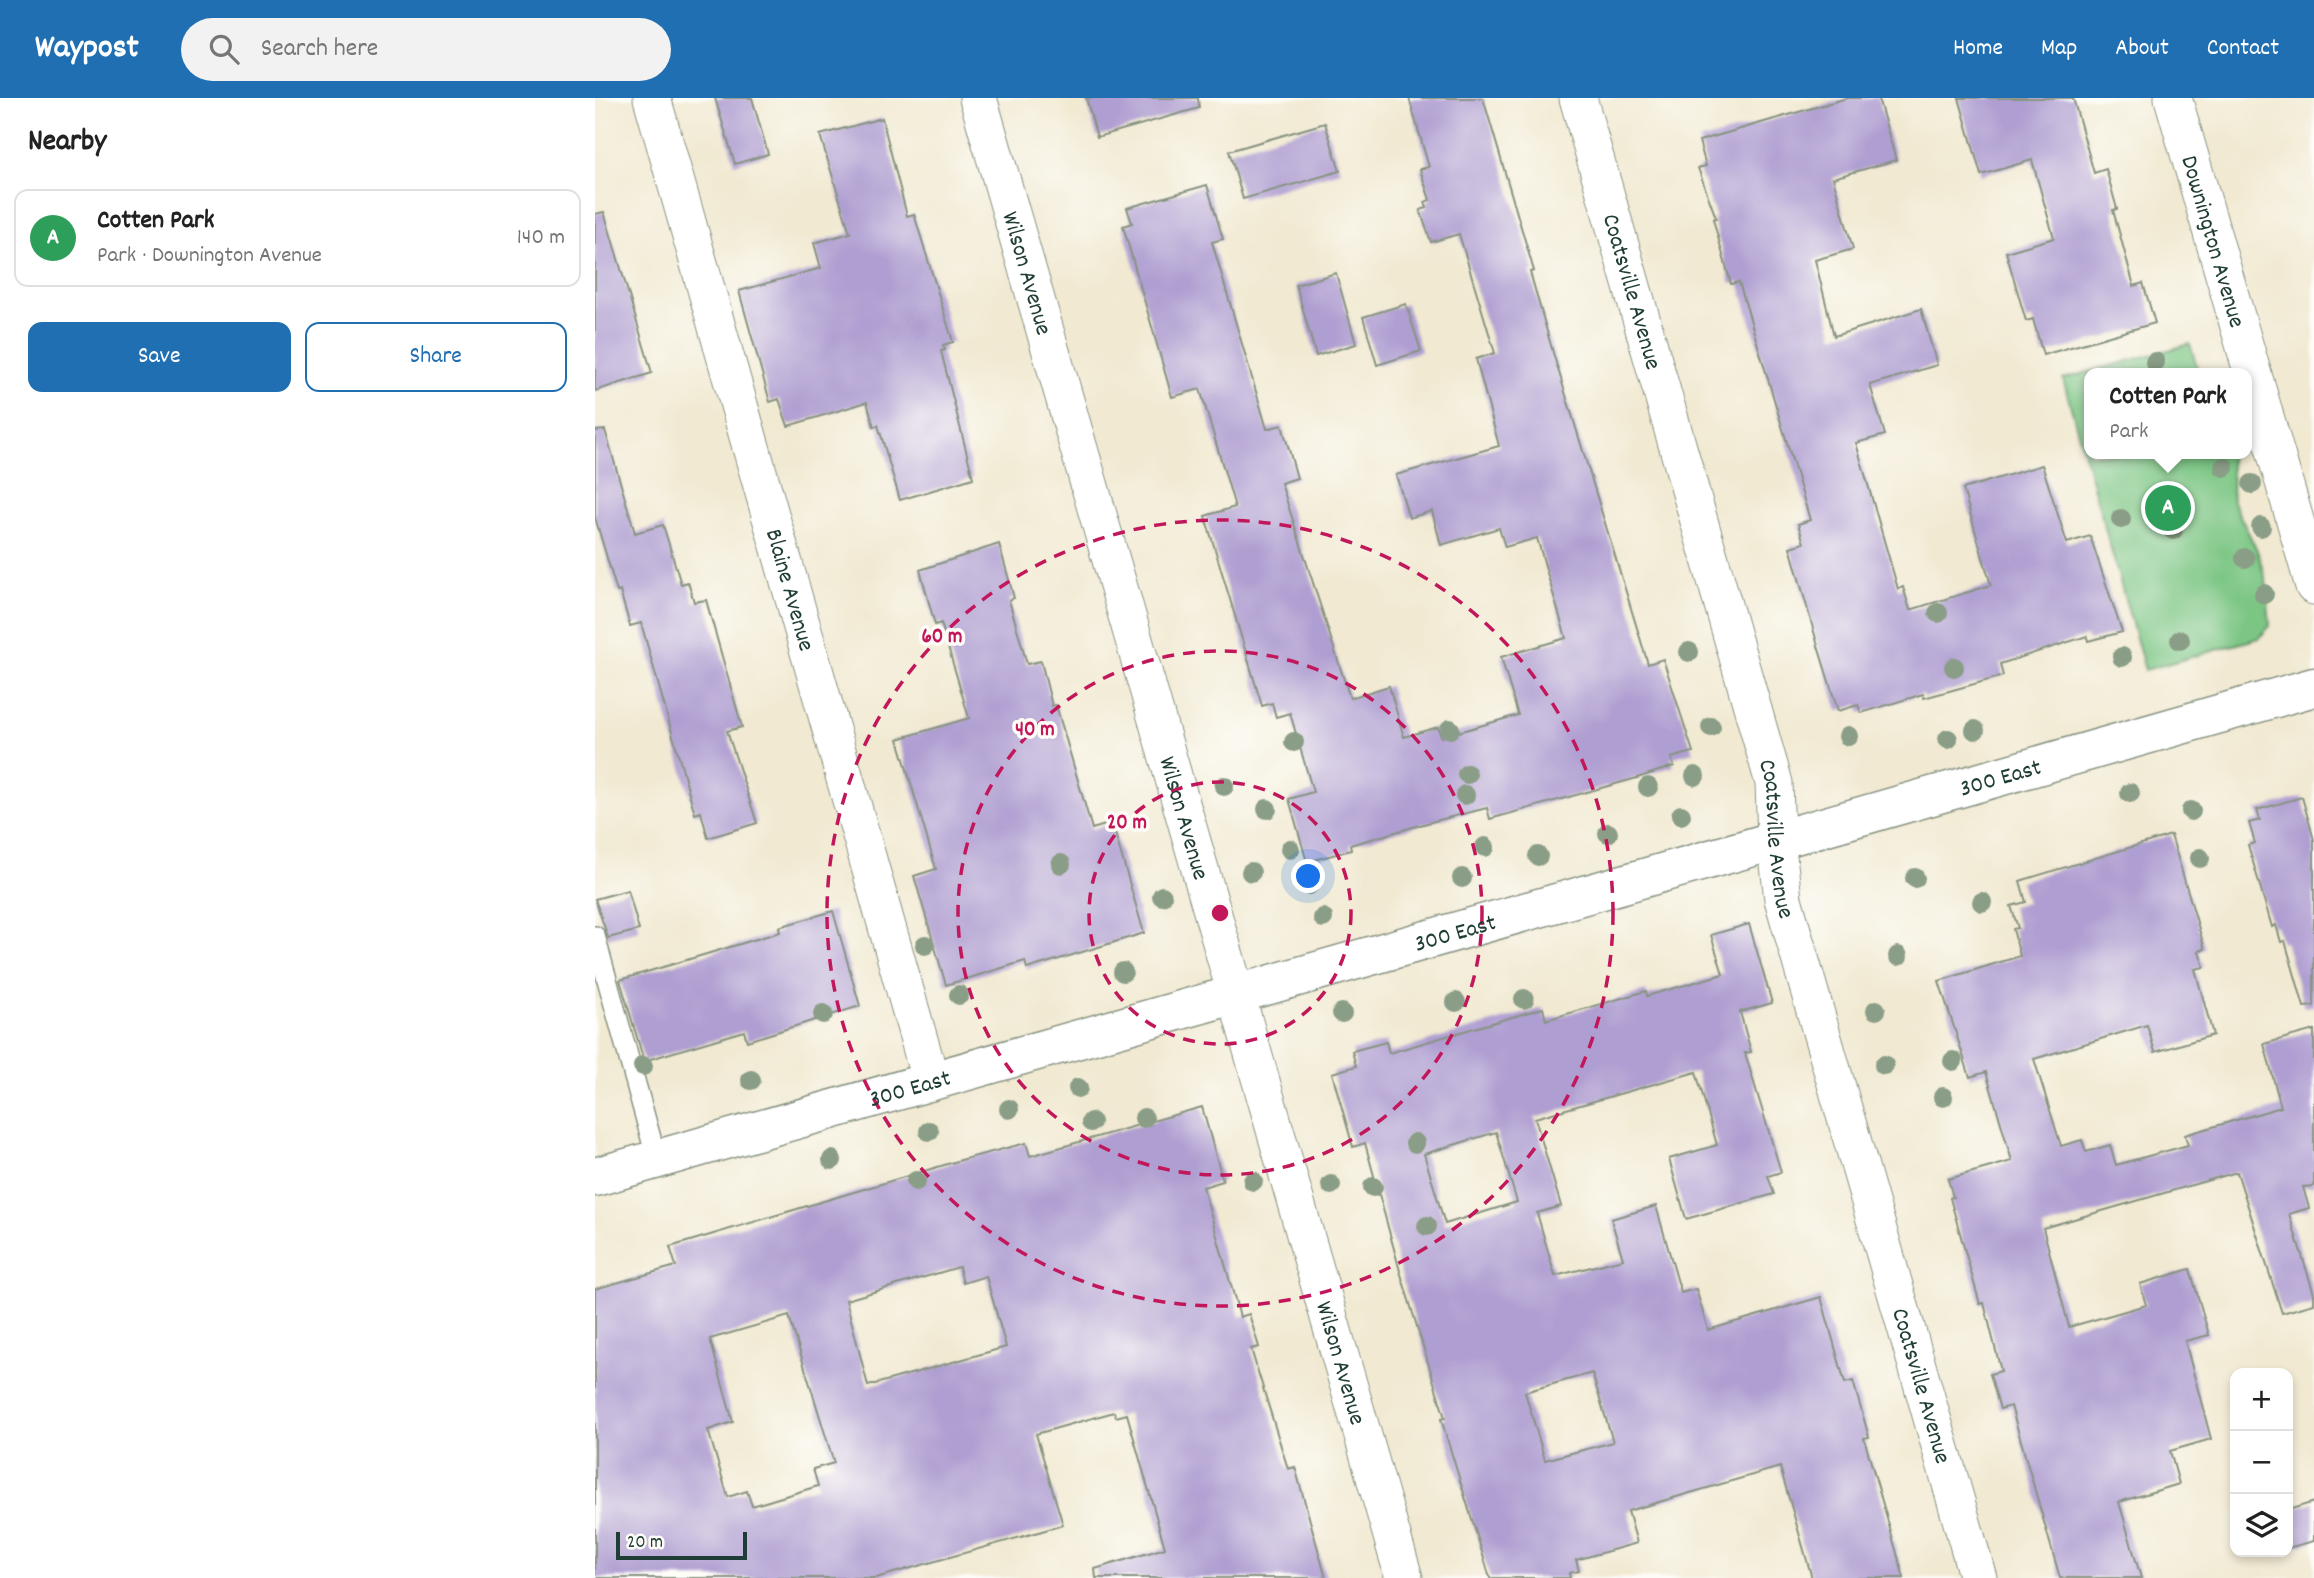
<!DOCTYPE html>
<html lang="en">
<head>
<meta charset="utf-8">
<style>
  :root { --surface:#fff; --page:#f2f2f2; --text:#222; --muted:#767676; --line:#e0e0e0; --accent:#1f6fb2 }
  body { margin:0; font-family:Dekko,sans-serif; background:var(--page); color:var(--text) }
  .controls { position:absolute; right:21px; bottom:21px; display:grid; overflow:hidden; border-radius:14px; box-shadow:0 4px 10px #0003 }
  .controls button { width:63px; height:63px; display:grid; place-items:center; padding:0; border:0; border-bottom:2px solid var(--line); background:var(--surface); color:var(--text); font:35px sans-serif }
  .scale { position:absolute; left:21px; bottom:18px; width:131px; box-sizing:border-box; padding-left:7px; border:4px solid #1f3d34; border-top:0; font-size:19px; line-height:24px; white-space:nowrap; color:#1f3d34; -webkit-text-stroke:5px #fdfcf7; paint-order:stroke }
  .you { position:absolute; left:714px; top:779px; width:24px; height:24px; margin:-18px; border:5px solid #fff; border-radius:50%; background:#1a73e8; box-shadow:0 0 0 10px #1a73e833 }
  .badge { display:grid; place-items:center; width:46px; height:46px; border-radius:50%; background:var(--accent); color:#fff; font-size:23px; font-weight:700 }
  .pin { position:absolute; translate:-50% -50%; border:4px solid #fff; box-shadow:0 2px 7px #0006 }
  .popup { position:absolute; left:1489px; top:270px; width:168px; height:91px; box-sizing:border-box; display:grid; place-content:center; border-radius:14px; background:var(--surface); filter:drop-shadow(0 2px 5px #0005); font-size:23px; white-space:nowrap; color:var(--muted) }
  .popup b { font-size:26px; color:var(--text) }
  .popup::after { content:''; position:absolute; left:50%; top:100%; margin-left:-14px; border:14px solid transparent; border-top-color:var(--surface) }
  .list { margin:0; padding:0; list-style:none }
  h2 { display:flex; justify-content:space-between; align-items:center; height:91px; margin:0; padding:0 28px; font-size:30px }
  h2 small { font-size:23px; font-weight:400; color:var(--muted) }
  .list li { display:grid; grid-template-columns:46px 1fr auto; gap:21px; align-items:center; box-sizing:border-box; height:98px; margin:0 14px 14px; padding:0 14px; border:2px solid var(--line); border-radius:14px }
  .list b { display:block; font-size:26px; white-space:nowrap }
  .list p { margin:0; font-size:23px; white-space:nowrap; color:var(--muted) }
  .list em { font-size:23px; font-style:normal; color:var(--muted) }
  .actions { display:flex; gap:14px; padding:21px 28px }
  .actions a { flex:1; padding:16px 0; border:2px solid var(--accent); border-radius:14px; text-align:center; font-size:24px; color:var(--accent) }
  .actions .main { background:var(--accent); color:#fff }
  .icon { flex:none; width:38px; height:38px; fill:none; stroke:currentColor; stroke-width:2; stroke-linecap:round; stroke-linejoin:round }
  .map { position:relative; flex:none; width:1719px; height:1480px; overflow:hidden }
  header { display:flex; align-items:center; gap:42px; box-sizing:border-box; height:98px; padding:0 35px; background:var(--accent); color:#fff }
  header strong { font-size:33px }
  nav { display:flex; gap:38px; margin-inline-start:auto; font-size:24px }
  .search { width:490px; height:63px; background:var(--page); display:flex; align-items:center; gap:18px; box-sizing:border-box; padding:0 24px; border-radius:38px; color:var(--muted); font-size:26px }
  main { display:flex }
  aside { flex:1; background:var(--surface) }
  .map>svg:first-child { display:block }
  .green { fill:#7cc684; stroke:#4e825c; stroke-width:2 }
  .building { fill:#af9ed1; fill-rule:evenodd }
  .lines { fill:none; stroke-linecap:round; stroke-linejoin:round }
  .lane-casing { stroke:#889382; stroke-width:22 }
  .street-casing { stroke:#889382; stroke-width:39 }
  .secondary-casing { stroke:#889382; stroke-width:41 }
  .lane { stroke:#fff; stroke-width:19 }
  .street { stroke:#fff; stroke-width:37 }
  .secondary { stroke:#fff; stroke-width:38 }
  .tree { fill:#8a9d86 }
  .ring { fill:none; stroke:#c2185b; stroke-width:3.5; stroke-dasharray:12 9 }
  .labels { text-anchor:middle; stroke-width:7; stroke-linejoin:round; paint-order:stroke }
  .street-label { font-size:24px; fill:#1f3d34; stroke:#fdfcf7 }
  .centre { fill:#c2185b; stroke:#fdfcf7; stroke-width:3.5 }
  .ring-label { font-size:21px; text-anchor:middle; font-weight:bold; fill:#c2185b; stroke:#fdfcf7; stroke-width:7; stroke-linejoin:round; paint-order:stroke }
</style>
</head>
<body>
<header>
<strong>Waypost</strong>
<div class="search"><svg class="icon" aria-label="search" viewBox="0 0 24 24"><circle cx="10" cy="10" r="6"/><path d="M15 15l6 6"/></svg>Search here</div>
<nav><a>Home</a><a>Map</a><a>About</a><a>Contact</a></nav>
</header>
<main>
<aside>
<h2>Nearby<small></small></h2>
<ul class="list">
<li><span class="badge" style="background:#2e9e5b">A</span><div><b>Cotten Park</b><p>Park · Downington Avenue</p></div><em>140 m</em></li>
</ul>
<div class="actions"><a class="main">Save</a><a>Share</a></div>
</aside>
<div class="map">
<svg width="1719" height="1480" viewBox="0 0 1719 1480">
  <rect width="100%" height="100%" fill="#fdfcf7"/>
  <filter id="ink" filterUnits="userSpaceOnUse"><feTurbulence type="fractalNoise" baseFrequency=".0143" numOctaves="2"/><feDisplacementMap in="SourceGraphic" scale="14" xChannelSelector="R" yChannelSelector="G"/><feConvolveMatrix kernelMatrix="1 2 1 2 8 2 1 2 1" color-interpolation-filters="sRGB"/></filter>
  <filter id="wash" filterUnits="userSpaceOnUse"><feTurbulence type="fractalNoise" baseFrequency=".00686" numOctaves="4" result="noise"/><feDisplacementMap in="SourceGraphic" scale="28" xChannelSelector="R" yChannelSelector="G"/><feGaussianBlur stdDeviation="1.57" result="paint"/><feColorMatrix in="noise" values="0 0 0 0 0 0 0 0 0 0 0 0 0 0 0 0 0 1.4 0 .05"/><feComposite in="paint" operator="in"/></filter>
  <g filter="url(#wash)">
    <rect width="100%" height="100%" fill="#f1e9d1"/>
    <path class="green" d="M1595 246 1604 275H1494V356H1635L1638 404 1662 452 1671 482 1675 528 1664 540 1550 572 1468 281Z"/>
    <g id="blocks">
      <path class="building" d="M120 0H157L173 56 140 66Z
        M491 0H603L604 10 502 39Z
        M814 0H888L939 173 935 174 959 258 1053 566 1068 561 1098 654 1076 660 1079 668 1042 680 895 721 892 710 832 725 755 747 756 752 712 764 694 701 718 694 695 615 681 619 677 605 667 608 610 418 640 409 605 291 577 299 528 128 537 125 532 110 612 87 628 141 617 144 672 331 687 327 702 380 686 385 755 600 794 588 809 639 843 629 846 639 923 617 906 559 971 540 942 440 910 449 904 430 846 447 837 413 814 420 801 377 904 348 881 261 900 255 864 136 836 144 825 112 832 110 830 104 835 102 825 71 834 69Z
        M1252 0H1283L1301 62 1238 80 1258 151 1220 162 1239 238 1326 211 1342 267 1275 287 1290 337 1261 345 1303 491 1308 489 1315 512 1396 487 1368 391 1447 367 1472 445 1495 438 1527 534 1493 543 1492 538 1405 566 1408 578 1329 600 1328 596 1266 615 1263 607 1243 613 1223 548 1195 449 1209 445 1203 426 1215 422 1144 184 1136 186 1118 121 1121 120 1103 70 1111 68 1104 43Z
        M1364 0H1478L1499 75 1511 71 1522 111 1518 112 1539 188 1548 185 1560 225 1448 257 1438 221 1431 223 1411 154 1459 140 1437 62 1386 77Z
        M287 20 312 118 319 116 358 244 348 247 350 252 346 253 378 380 305 402 283 327 279 329 272 304 193 328 184 301 175 304 144 193 226 170 219 145 255 135 225 37Z
        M730 25 745 73 648 101 634 53Z
        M9 114 57 275 0 293V116Z
        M741 175 761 246 721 258 701 187Z
        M811 206 826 253 782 267 768 219Z
        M10 332 40 435 68 427 86 486 93 484 99 504 111 502 147 629 132 633 162 725 113 740 106 714 100 716 46 525 35 528 25 493 22 494 0 419V333Z
        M404 446 419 500 414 502 432 566 446 563 457 608 461 607 497 731 517 725 549 835 432 871 430 863 351 887 319 778 341 771 303 641 374 620 346 525 340 527 325 472Z
        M1707 699 1719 742V908L1709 909 1690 843 1686 844 1681 827 1677 829 1653 747 1660 745 1654 725 1665 722 1662 712Z
        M1576 737 1610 851 1604 853 1609 869 1600 871 1618 937 1560 954 1552 927 1439 961 1466 1048 1487 1042 1491 1054 1515 1047 1521 1067 1593 1047 1590 1037 1686 1009 1669 946 1719 932V1088L1708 1089 1714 1110 1694 1116 1719 1196V1206L1687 1215 1642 1074 1448 1130 1474 1229 1551 1207 1545 1186 1595 1171 1614 1237 1590 1243 1616 1341 1575 1353 1584 1386 1524 1404 1546 1480H1465L1416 1308 1405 1311 1395 1276 1406 1273 1389 1205 1385 1206 1355 1100 1358 1099 1353 1081 1417 1063 1391 974 1375 979 1344 883 1425 858 1418 831 1423 830 1416 808 1431 804 1425 783Z
        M33 792 44 832 13 840 0 801Z
        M238 813 265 908 152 943 149 933 49 963 25 882 185 834 184 829Z
        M1154 826 1177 905 1145 914 1156 954 1150 955 1186 1074 1173 1078 1179 1096 1091 1121 1074 1061 1122 1047 1101 974 940 1020 966 1108 942 1115 960 1178 1028 1161 1016 1121 1061 1108 1086 1195 1101 1191 1113 1232 1226 1199 1250 1285 1258 1283 1274 1339 1269 1340 1309 1480H1217L1185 1369 1033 1413 1042 1445 981 1462 984 1473 974 1475 975 1480H895L846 1321 850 1320 805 1173 770 1045 758 1049 737 975 761 968 757 953 791 944 794 955 948 910 951 922 1051 893 1052 898 1128 876 1116 837ZM901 1034 922 1104 850 1126 829 1056ZM997 1275 1018 1344 950 1362 930 1294Z
        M607 1009 628 1083 608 1089 645 1219 654 1216 664 1249 656 1251 693 1371 700 1369 731 1480H501L500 1471 570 1450 532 1316 521 1319 519 1314 441 1336 468 1427 281 1480H0V1191L81 1168 75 1149 366 1062 431 1045 435 1058ZM364 1169 368 1185 391 1178 411 1249 273 1288 251 1202ZM194 1218 239 1365 218 1371 223 1388 157 1408 152 1393 133 1399 113 1332 138 1324 115 1241Z
        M1719 1404V1443L1693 1450V1412Z"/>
    </g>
  </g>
  <g filter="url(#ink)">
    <use href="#blocks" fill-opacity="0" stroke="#889382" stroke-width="2"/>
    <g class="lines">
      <defs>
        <path id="lane" d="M0 838 62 1062"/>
        <g id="street">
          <path id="s1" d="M57 0 336 984"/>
          <path id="s2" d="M383 0 809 1480"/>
          <path id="s3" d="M983 0 1179 685 1181 741 1188 801 1383 1480"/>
          <path id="s4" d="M1578 0 1719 488"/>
        </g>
        <g id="secondary">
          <path id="s5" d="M0 1079 1719 589"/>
        </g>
      </defs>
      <use href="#lane" class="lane-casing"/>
      <use href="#street" class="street-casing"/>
      <use href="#secondary" class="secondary-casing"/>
      <use href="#lane" class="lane"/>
      <use href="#street" class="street"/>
      <use href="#secondary" class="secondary"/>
    </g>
    <g class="tree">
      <circle cx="1560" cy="264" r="10"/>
      <circle cx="1629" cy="369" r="10"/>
      <circle cx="1657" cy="386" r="10"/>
      <circle cx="1526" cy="421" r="10"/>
      <circle cx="1666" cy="429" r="10"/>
      <circle cx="1578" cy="432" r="10"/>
      <circle cx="1650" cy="460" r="10"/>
      <circle cx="1669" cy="496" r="10"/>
      <circle cx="1343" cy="515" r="10"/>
      <circle cx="1585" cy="542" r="10"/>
      <circle cx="1094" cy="554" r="10"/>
      <circle cx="1527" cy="559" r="10"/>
      <circle cx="1359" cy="569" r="10"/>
      <circle cx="1116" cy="629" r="10"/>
      <circle cx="855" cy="631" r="10"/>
      <circle cx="1380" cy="632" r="10"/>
      <circle cx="1253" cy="638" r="10"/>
      <circle cx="1353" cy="641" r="10"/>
      <circle cx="699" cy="644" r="10"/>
      <circle cx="872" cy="676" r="10"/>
      <circle cx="1100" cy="678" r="10"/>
      <circle cx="629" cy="688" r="10"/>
      <circle cx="1053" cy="689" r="10"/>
      <circle cx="1535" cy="695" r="10"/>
      <circle cx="870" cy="697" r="10"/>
      <circle cx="672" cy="711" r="10"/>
      <circle cx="1596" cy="713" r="10"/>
      <circle cx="1086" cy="717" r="10"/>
      <circle cx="1013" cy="735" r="10"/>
      <circle cx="890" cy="749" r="10"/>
      <circle cx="695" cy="751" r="10"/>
      <circle cx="943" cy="758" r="10"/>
      <circle cx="1605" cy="760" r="10"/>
      <circle cx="466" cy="766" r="10"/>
      <circle cx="656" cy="774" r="10"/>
      <circle cx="867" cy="780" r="10"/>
      <circle cx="1320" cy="780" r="10"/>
      <circle cx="714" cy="787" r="10"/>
      <circle cx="567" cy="798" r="10"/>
      <circle cx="1387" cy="804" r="10"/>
      <circle cx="728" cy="820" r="10"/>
      <circle cx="330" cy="847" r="10"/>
      <circle cx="1303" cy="858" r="10"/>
      <circle cx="528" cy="874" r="10"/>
      <circle cx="364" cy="897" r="10"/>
      <circle cx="929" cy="901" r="10"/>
      <circle cx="861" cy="904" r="10"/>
      <circle cx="1281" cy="912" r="10"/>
      <circle cx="747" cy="915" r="10"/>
      <circle cx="228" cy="916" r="10"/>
      <circle cx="1358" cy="963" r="10"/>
      <circle cx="1289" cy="967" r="10"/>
      <circle cx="48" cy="968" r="10"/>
      <circle cx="156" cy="982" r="10"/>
      <circle cx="483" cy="990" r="10"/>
      <circle cx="1348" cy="999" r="10"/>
      <circle cx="414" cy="1011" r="10"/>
      <circle cx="549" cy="1020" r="10"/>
      <circle cx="496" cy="1024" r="10"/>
      <circle cx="334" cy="1033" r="10"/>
      <circle cx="820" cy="1045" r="10"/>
      <circle cx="237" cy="1062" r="10"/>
      <circle cx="321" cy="1083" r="10"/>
      <circle cx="658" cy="1083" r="10"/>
      <circle cx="736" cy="1087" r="10"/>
      <circle cx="778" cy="1089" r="10"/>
      <circle cx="832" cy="1128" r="10"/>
    </g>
  </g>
  <g class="ring">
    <circle cx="625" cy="815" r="131"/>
    <circle cx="625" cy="815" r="262"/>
    <circle cx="625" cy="815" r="393"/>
  </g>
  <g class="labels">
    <g class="street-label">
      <text dy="8" stroke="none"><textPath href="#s4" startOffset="149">Downington Avenue</textPath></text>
      <text dy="8" stroke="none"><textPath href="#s2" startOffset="182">Wilson Avenue</textPath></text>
      <text dy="8" stroke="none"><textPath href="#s3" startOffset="201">Coatsville Avenue</textPath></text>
      <text dy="8" stroke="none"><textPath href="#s1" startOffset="511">Blaine Avenue</textPath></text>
      <text dy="8" stroke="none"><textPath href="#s5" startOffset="1461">300 East</textPath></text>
      <text dy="8" stroke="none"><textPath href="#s2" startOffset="749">Wilson Avenue</textPath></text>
      <text dy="8" stroke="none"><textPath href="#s3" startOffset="768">Coatsville Avenue</textPath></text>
      <text dy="8" stroke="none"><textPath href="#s5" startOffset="894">300 East</textPath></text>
      <text dy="8" stroke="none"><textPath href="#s5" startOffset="327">300 East</textPath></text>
      <text dy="8" stroke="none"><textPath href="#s2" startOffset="1316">Wilson Avenue</textPath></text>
      <text dy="8" stroke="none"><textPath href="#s3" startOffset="1335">Coatsville Avenue</textPath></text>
    </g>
  </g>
  <circle cx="625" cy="815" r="10" class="centre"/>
  <g class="ring-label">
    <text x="347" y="544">60 m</text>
    <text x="440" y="637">40 m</text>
    <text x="532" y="730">20 m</text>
  </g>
</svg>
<div class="controls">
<button>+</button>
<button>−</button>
<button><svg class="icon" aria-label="layers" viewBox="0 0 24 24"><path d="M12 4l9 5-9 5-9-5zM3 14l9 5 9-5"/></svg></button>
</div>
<div class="scale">20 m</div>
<div class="you"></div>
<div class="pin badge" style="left:1573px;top:410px;background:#2e9e5b">A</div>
<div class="popup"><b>Cotten Park</b>Park</div>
</div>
</main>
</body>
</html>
